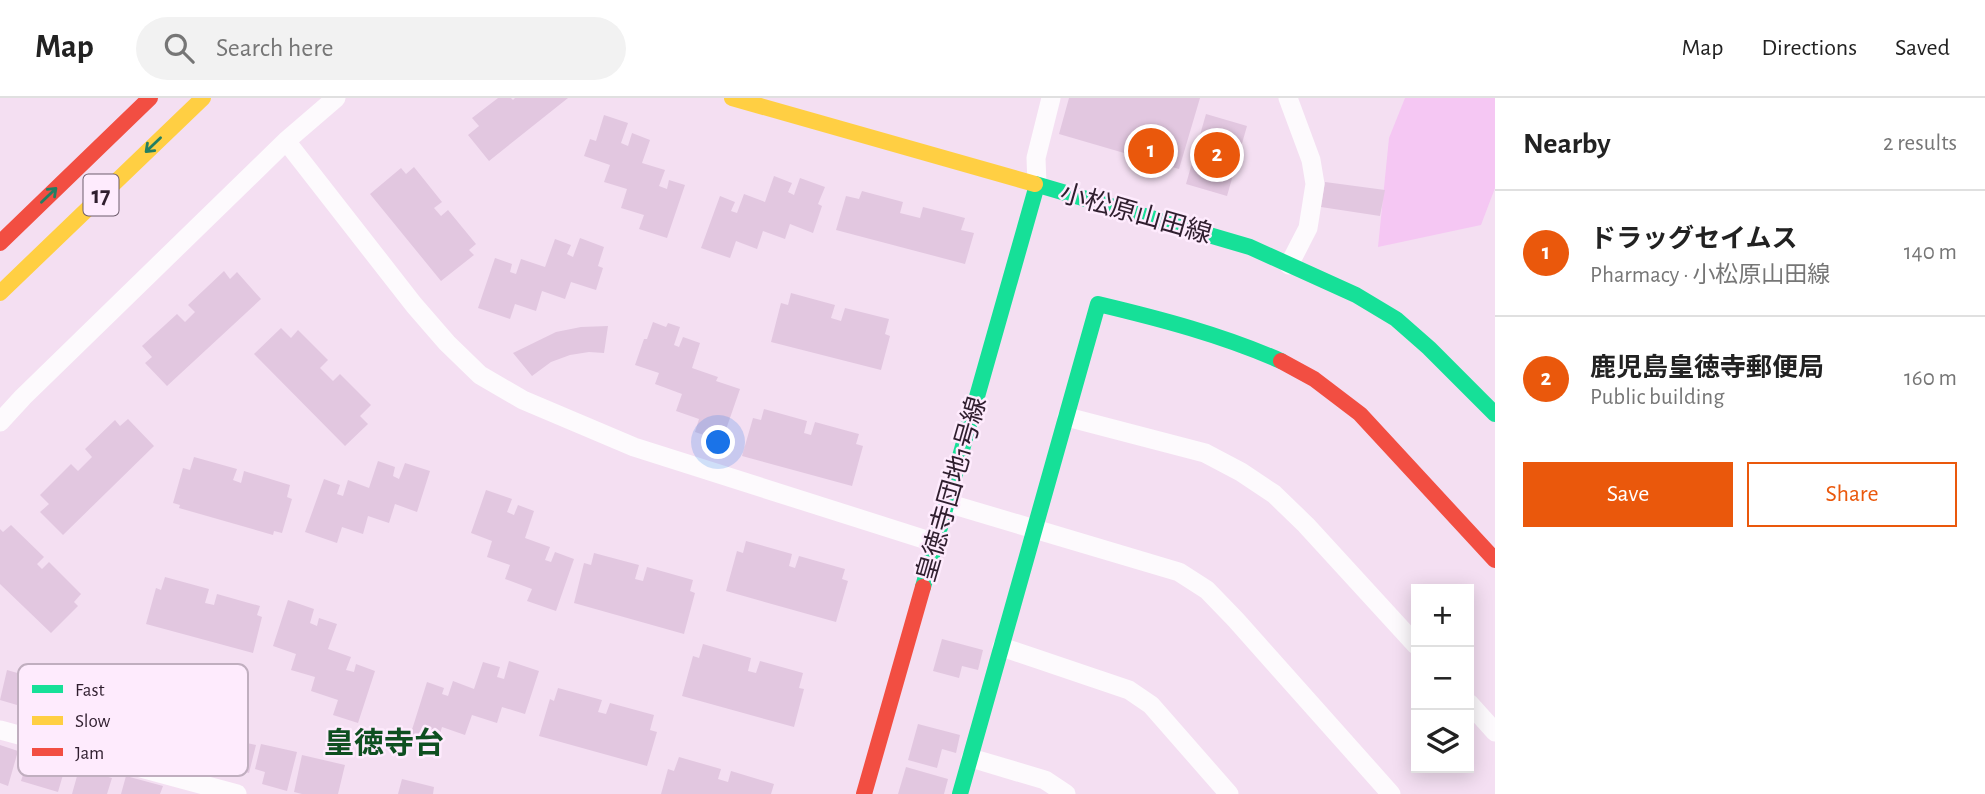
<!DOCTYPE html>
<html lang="en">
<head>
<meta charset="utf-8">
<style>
  :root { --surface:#fff; --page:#f2f2f2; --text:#222; --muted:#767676; --line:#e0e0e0; --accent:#ea580c }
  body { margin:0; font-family:"Alegreya Sans","Noto Sans JP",sans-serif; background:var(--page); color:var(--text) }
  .controls { position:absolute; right:21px; bottom:21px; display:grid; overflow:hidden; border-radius:0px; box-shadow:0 4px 18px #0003 }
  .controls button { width:63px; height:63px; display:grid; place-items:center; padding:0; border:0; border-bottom:2px solid var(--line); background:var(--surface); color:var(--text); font:35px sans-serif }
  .you { position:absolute; left:719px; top:345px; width:24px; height:24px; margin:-18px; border:5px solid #fff; border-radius:50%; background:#1a73e8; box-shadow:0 0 0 10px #1a73e833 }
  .badge { display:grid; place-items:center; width:46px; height:46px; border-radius:50%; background:var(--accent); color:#fff; font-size:23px; font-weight:700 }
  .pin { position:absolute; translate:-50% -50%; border:4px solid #fff; box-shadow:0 2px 7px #0006 }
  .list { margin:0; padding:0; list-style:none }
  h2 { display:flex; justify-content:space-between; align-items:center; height:91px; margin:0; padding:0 28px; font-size:30px }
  h2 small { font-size:23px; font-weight:400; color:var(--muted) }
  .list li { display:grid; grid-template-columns:46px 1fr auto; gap:21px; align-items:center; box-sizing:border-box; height:126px; padding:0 28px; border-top:2px solid var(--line) }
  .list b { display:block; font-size:26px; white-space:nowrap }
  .list p { margin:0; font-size:23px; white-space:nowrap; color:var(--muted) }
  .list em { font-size:23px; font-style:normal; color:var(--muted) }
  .actions { display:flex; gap:14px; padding:21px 28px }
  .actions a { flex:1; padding:16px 0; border:2px solid var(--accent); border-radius:0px; text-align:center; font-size:24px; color:var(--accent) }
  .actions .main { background:var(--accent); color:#fff }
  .icon { flex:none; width:38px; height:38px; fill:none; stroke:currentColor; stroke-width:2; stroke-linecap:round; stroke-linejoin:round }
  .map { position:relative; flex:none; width:1495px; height:696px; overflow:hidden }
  header { display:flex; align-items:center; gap:42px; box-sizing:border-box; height:98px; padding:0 35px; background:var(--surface); border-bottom:2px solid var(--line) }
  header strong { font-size:33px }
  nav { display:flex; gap:38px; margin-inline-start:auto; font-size:24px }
  .search { width:490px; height:63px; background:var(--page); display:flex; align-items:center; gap:18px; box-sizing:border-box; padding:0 24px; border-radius:38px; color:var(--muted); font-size:26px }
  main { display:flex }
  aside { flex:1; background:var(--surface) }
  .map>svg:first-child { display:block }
  .green { fill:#f5c7f3 }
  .building { fill:#e2c7e0 }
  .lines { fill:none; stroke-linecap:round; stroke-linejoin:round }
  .street { stroke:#fdfafd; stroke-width:19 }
  .fast { stroke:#16e098; stroke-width:16 }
  .slow { stroke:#ffcf43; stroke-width:16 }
  .jam { stroke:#f24e42; stroke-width:16 }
  .oneway { stroke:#227f63 }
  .labels { text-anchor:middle; stroke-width:5; stroke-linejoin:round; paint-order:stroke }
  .shield { fill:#feebfd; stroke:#6d5c6c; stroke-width:2 }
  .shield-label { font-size:24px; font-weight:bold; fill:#2f1e2e }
  .street-label { font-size:26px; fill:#2f1e2e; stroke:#feebfd }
  .quarter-label { font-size:30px; font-weight:bold; fill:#0e4f20; stroke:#feebfd }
  .key { fill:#feebfd; stroke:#c0aebf; stroke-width:2 }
  .key-label { font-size:19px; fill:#2f1e2e }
</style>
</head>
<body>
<header>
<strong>Map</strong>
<div class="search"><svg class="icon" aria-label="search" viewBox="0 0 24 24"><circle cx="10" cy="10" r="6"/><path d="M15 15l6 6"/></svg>Search here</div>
<nav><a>Map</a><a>Directions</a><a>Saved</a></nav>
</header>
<main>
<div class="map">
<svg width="1495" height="696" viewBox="0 0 1495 696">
  <rect width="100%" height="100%" fill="#f4dff2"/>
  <path class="green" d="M1405 0H1495V90L1481 127 1378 149 1389 40Z"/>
  <path class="building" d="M498 0H511L513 2 515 0H568L489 63 468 37 479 28 472 20Z
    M1069 0H1200L1179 71 1059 36Z
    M1206 16 1247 28 1227 98 1186 86Z
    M604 17 628 25 621 45 628 48 632 35 650 42 642 65 665 72 659 88 667 91 669 82 685 87 667 140 639 131 644 117 621 110 627 91 604 84 610 67 584 58 590 41 596 43Z
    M414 69 442 104 434 110 441 118 448 112 476 146 469 152 474 157 441 183 370 96 401 70 406 76Z
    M774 78 792 85 788 94 794 97 800 80 825 89 818 106 822 108 813 135 790 126 785 141 763 133 757 151 736 143 730 160 701 150 720 98 735 104 731 113 737 115 744 96 765 104Z
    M1325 84 1385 92 1380 118 1321 109Z
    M862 93 903 104 900 115 920 120 923 109 965 120 961 132 974 135 965 166 836 132 846 98 859 101Z
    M580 140 604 149 598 168 603 170 596 192 571 184 565 201 542 193 536 213 515 206 510 221 478 210 495 160 512 166 510 174 516 176 521 161 545 169 555 141 571 147 567 156 573 159Z
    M224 173 230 181 237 174 261 201 167 288 145 265 152 259 142 248 177 216 185 224 195 214 188 207Z
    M791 195 835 207 831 220 841 223 845 210 889 221 885 236 890 238 881 272 771 244 781 205 788 207Z
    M653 224 666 229 668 225 680 229 674 247 679 249 683 239 700 245 692 270 718 279 716 283 740 291 722 343 695 334 699 321 676 313 682 296 655 286 659 275 635 267 644 241H647Z
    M608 228 604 255 589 254 570 257 551 264 532 278 513 255 556 234 581 229Z
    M281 230 291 240 298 232 328 262 320 270 333 283 340 276 371 307 360 318 368 326 345 348 254 256Z
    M764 311 807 323 804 335 811 337 815 324 859 336 856 346 863 348 852 388 742 358 753 320 761 322Z
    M128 321 154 348 63 437 40 414 49 406 40 397 71 366 78 373 92 359 85 351 115 322 120 328Z
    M194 359 237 371 233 382 241 385 244 373 290 387 287 399 292 401 282 435 274 433 273 437 179 410 180 407 173 405 183 370 190 372Z
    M378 363 395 369 393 378 399 381 405 365 430 373 417 414 395 406 389 425 368 418 363 436 342 429 337 445 305 434 324 381 340 387 337 396 343 398 348 382 369 390Z
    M486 392 512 401 507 414 514 417 518 407 534 413 525 440 550 449 545 462 551 464 555 454 574 461 556 513 527 503 532 491 505 481 510 467 487 459 492 443 471 435Z
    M11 427 44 459 37 466 42 471 49 464 81 496 74 504 78 508 51 535 0 486V431L3 434Z
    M746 443 792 456 789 468 795 470 799 458 845 471 842 481 848 483 836 524 726 493 737 453 743 455Z
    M594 455 639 467 635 481 643 483 647 469 693 482 690 493 695 495 684 536 574 505 584 465 591 467Z
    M165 479 209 491 205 505 214 507 217 496 260 508 257 517 262 519 253 555 146 526 156 490 161 492Z
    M288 502 314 511 310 525 317 528 319 520 337 526 328 551 351 559 346 572 354 574 356 566 375 573 358 625 333 617 338 602 311 593 315 579 291 572 296 556 273 548Z
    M942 541 983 552 978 572 962 568 959 580 933 573Z
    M703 546 751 560 748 573 756 575 760 563 803 575 799 590 804 591 794 629 682 598 693 558 699 560Z
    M509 563 539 573 525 616 502 609 497 625 472 617 465 637 442 629 437 646 410 638 427 584 444 590 442 596 448 598 453 583 474 591 483 564 500 569 497 579 504 581Z
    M7 572 42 582 34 612 0 602Z
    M558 590 602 602 598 614 606 616 610 605 654 617 650 632 657 634 647 668 539 638 550 601 554 603Z
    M918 626 960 637 956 655 942 651 937 670 908 662Z
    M215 638 256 647 249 675 209 666Z
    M261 646 297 654 287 693 262 686 265 674 255 671Z
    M0 647 18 653 8 688 0 685Z
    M31 652 67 663 58 694 21 683Z
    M302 657 345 667 338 696H302L294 694Z
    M679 659 721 671 718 681 728 684 731 673 774 686 771 696H661L668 671 674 673Z
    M906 669 948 681 944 696H898Z
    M79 671 112 680 107 696H72Z
    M126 678 163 688 160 696H121Z
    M402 681 434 689 433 696H398Z"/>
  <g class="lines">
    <path class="street" d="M1288 0 1311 62 1315 86 1308 130 1289 167
      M286 43 414 207 447 245 480 277 523 302 634 349 936 445
      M1037 87 1036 60 1051 0
      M1067 319 1205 355 1241 374 1274 396 1306 427 1416 547
      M0 324 23 299 286 43 336 0
      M947 405 1179 474 1207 492 1236 522 1391 696
      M1002 549 1129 592 1151 607 1229 696
      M1469 605 1495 634
      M0 632 237 696
      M971 660 1045 682 1066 696"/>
    <path class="fast" d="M1035 86 1250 149 1356 197 1396 221 1429 250 1495 316
      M923 489 1037 87
      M960 696 1098 206C1161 221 1222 237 1281 263"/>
    <path class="slow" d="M732 0 1035 86
      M0 195 203 0"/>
    <path class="jam" d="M0 145 150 0
      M1281 263 1314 281 1360 316 1495 462
      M864 696 923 489"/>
  </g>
  <defs><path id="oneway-shaft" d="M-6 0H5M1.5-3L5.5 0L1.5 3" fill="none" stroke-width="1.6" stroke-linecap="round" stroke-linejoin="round" transform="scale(1.75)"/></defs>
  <g class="oneway">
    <use href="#oneway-shaft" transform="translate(153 47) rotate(136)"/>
    <use href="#oneway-shaft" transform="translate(49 97) rotate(-44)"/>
  </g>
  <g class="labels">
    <rect class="shield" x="83.5" y="76.5" width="35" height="41" rx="5"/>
    <g class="shield-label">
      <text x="101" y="105">17</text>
    </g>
    <g class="street-label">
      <text transform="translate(1136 115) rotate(16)" y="9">小松原山田線</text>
      <text transform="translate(951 391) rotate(-74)" y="9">皇徳寺団地1号線</text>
    </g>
    <g class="quarter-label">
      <text x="384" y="655">皇徳寺台</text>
    </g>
  </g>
  <rect x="18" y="566" width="230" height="112" rx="10" class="key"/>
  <rect x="32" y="587" width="31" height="8" fill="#16e098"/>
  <rect x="32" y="618" width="31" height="9" fill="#ffcf43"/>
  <rect x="32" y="650" width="31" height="8" fill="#f24e42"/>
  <g class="key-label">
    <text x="75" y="598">Fast</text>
    <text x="75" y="629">Slow</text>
    <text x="75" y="661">Jam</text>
  </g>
</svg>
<div class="controls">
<button>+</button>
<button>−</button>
<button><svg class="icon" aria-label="layers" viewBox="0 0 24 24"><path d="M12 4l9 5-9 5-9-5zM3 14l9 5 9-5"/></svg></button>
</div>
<div class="you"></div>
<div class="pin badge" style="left:1151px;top:53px">1</div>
<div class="pin badge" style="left:1217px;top:57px">2</div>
</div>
<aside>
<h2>Nearby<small>2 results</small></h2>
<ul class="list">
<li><span class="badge">1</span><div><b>ドラッグセイムス</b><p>Pharmacy · 小松原山田線</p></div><em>140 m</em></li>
<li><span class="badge">2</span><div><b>鹿児島皇徳寺郵便局</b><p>Public building</p></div><em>160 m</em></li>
</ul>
<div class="actions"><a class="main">Save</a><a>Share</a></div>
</aside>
</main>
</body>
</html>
